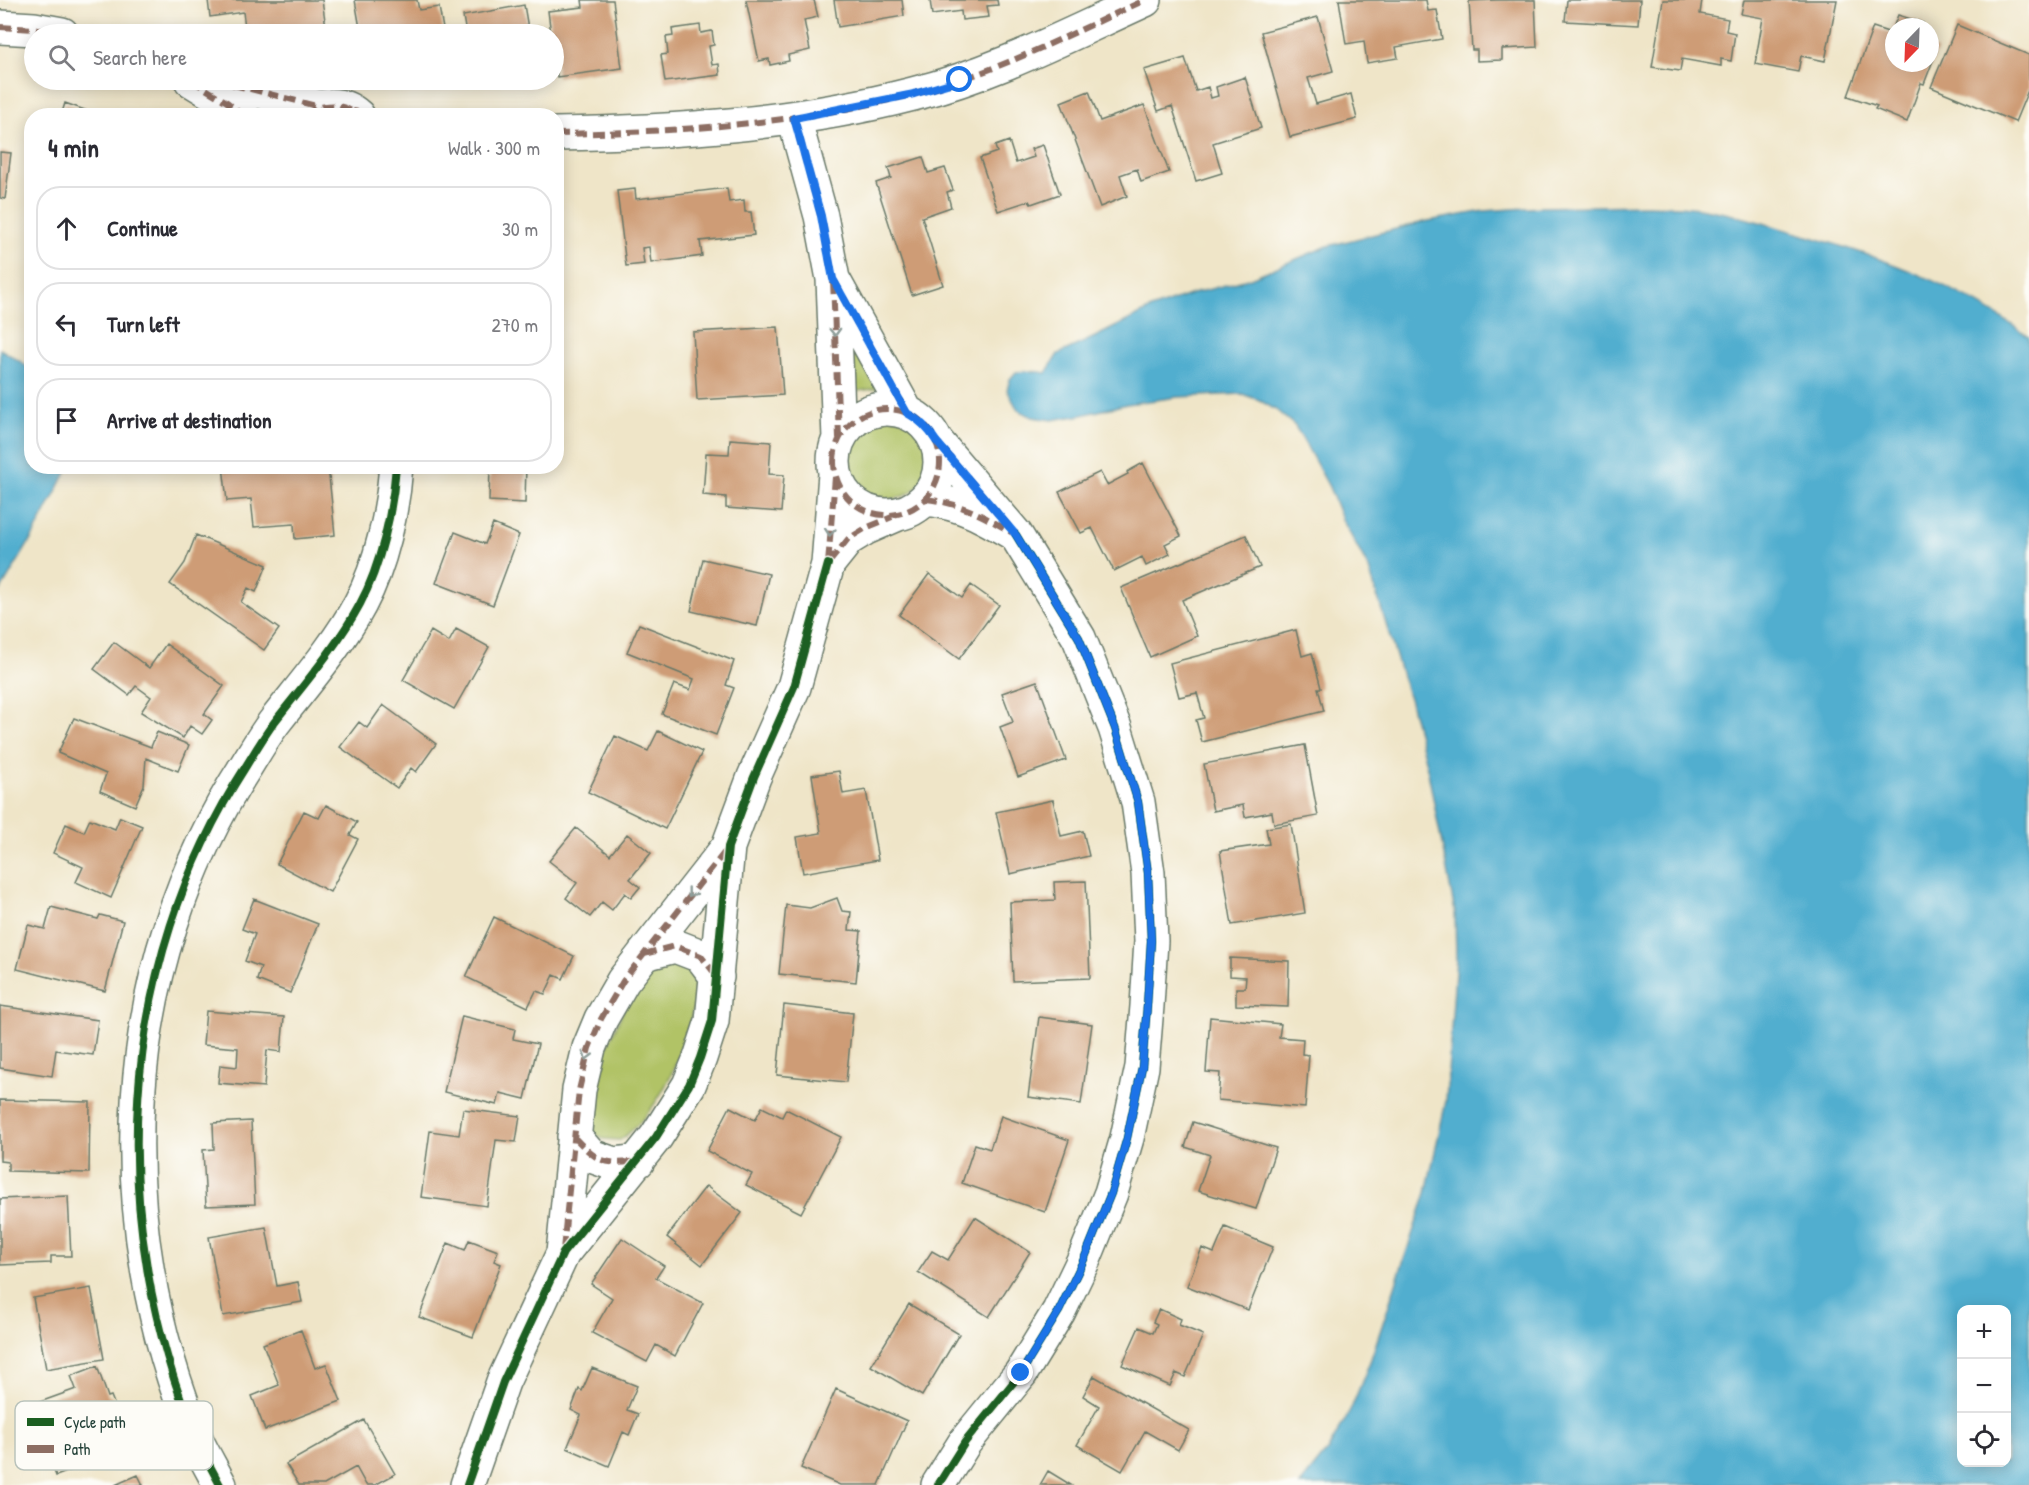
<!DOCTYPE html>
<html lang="en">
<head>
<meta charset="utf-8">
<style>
  :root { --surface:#fff; --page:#f7f7f7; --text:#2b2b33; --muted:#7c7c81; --line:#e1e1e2 }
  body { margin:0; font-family:"Patrick Hand",sans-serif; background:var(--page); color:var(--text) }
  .controls { position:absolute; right:18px; bottom:18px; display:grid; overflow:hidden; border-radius:12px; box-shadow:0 3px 15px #0003 }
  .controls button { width:54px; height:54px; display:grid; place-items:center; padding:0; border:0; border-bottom:2px solid var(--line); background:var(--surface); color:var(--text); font:30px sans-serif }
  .compass { position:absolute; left:1885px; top:18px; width:54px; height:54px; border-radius:50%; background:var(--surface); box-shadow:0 3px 15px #0003; rotate:203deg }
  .stop { position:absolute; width:18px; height:18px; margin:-14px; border:4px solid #1a73e8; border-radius:50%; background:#fff }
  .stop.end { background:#1a73e8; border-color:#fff; box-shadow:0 2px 6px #0008 }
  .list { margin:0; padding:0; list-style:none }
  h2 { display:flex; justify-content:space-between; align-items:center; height:78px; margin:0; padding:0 24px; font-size:26px }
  h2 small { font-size:20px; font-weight:400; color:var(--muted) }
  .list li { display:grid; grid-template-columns:39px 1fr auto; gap:18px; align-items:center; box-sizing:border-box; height:84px; margin:0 12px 12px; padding:0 12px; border:2px solid var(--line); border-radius:24px }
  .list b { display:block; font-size:22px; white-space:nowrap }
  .list em { font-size:20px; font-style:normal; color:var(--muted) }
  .icon { flex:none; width:33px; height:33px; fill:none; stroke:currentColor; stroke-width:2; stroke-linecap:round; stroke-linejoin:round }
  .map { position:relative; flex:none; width:2029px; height:1485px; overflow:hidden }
  .search { position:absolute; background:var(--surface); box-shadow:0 3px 15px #0003; left:24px; top:24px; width:540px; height:66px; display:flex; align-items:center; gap:15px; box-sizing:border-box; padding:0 21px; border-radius:33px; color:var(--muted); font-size:22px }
  .panel { position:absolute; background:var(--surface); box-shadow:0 3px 15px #0003; left:24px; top:108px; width:540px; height:366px; border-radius:24px }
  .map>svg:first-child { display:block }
  .green { fill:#b1c366; stroke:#68804d; stroke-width:1.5 }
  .water { fill:#51aecf; stroke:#387682; stroke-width:1.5; fill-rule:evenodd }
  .building { fill:#ce9c76 }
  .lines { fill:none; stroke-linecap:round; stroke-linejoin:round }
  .minor-casing { stroke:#687868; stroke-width:36 }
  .minor { stroke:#fff; stroke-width:33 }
  .quiet { stroke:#8d6e63; stroke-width:6; stroke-dasharray:12 6; stroke-linecap:butt }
  .cycleway-casing { stroke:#fdfcf7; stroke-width:11 }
  .cycleway { stroke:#1b5e20; stroke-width:8 }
  .oneway { stroke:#8f9e9a }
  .route { stroke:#1a73e8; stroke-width:8 }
  .key { fill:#fdfcf7; stroke:#bac3bc; stroke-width:1.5 }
  .key-label { font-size:16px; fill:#1f3d34 }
</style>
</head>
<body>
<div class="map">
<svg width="2029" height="1485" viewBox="0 0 2029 1485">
  <rect width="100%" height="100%" fill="#fdfcf7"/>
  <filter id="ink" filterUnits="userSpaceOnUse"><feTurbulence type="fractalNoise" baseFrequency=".0167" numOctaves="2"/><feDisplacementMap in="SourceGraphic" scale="12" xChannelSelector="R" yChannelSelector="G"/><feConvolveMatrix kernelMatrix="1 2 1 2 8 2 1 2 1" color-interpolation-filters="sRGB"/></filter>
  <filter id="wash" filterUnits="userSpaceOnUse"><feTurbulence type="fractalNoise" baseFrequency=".008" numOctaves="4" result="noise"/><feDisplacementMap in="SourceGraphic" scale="24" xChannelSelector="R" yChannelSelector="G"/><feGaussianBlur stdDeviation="1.35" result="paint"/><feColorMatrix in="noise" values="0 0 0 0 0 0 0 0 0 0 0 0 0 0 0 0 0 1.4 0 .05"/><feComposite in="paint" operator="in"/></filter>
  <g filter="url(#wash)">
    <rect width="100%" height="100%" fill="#efe5c8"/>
    <path class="green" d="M851 339 881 388 851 392Z
      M847 458a41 41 0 1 1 82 0a41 41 0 1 1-82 0Z
      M678 955 699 980C689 1037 669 1105 620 1140L604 1139 591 1132 586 1095 640 972Z"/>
    <path class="water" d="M1649 205C1663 206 1677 205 1690 207 1726 211 1762 223 1797 233 1879 256 1960 285 2029 337V1485H1300L1328 1450 1351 1409 1371 1359 1426 1193 1446 1101 1456 958 1455 912 1428 772 1411 705 1369 569 1342 519 1329 487 1306 445 1295 426 1276 410 1259 400 1242 394 1178 397 1127 404 1082 415 1052 420 1032 417 1018 410 1007 390 1010 379 1016 372 1033 371 1046 373 1058 354 1095 337 1151 309 1192 294 1248 279 1328 246 1428 221 1484 211 1541 207ZM1962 1310H2006V1462H1962Z
      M0 349 23 363 31 372 32 466 69 467 32 538 0 591Z"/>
    <g id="blocks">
      <path class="building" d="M208 0H322L327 34H293L292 29 246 34 243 12 210 17Z
        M355 0H417L419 10 439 7 444 34H361Z
        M582 0H613L622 68 557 77 554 34H551L548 11 583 7Z
        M746 0H814L818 17 804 20 810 50 788 55 789 61 770 65 769 59 759 61Z
        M834 0H902L904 16 838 27Z
        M930 0H997L998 5 987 6 989 17 962 20 961 11 932 15Z
        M1339 0H1426L1428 11 1437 10 1442 39 1396 47 1398 58 1367 63 1364 41 1346 44Z
        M1496 0H1535L1537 47 1502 49V60L1477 61V50H1472L1469 1Z
        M1567 0H1640L1638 25 1565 21Z
        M1663 0H1702L1700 14 1728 19 1726 31 1735 33 1731 61 1721 59V66L1682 59 1680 71 1652 67Z
        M1744 0H1837L1825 61 1801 56 1798 72 1755 64 1763 18 1741 14Z
        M524 5 529 34H466L463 16Z
        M1898 15 1923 23 1921 27H1894V63H1930V47L1937 50 1924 84 1921 83 1907 122 1875 109 1877 106 1848 96 1873 27 1891 33Z
        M1318 17 1333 71 1308 78 1316 104 1351 94 1357 119 1290 137 1261 32Z
        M700 25 701 33 712 31 714 45 709 46 712 65 719 64 720 75 665 82 661 55 668 54 666 37 673 36 672 29Z
        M1957 25 2029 55V88L2015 122 1931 87Z
        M1185 58 1196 91 1208 87 1211 98 1218 96 1216 87 1245 77 1261 128 1213 143 1222 173 1196 181 1172 106 1158 111 1144 70Z
        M1089 91 1100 121 1144 105 1169 172 1141 182 1137 169 1120 175 1127 196 1100 207 1061 102Z
        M65 103 99 115V116H61Z
        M1009 141 1016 163 1034 157 1031 149 1043 145 1060 194 1031 204 1029 201 998 211 980 158 997 152 995 146Z
        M0 152 11 153 5 199 0 198Z
        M923 157 928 173 945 168 953 190 947 192 951 207 922 217 943 285 912 295 876 183 891 178 888 168Z
        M727 188 729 202 744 200 745 212H751L754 235 700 241 702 256 651 263 649 247 642 248 644 264 626 266 617 191 635 189 636 199Z
        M778 327 783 395 697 400 693 332Z
        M730 439 771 442 769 474 784 475 781 512 726 508V497L703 495 706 453 729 454Z
        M1143 463 1181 536 1165 544 1170 554 1146 566 1142 557 1114 571 1092 528 1081 533 1059 492 1100 472 1107 485 1128 474 1127 472Z
        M223 466H328L335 535 295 539 294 524 254 527 251 499 227 501Z
        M490 466H526L525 503 489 501Z
        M493 524 519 535 493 605 436 583 455 532 485 544Z
        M196 535 267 565 256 592 248 588 241 602 279 629 264 650 170 584 185 563Z
        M1246 535 1260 567 1182 600 1197 636 1150 657 1121 588Z
        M703 559 769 574 757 626 691 611Z
        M929 574 962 598 971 585 999 605 959 659 899 615Z
        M639 624 734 661 726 685 734 688 716 735 662 714 674 684 690 690 694 679 627 652Z
        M456 629 489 647 454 709 403 680 431 631 449 642Z
        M1296 630 1302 656 1312 653 1321 688H1318L1324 711 1202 742 1196 720 1204 718 1197 693 1179 697 1170 663Z
        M114 642 149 668 166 644 224 686 204 714 212 720 202 734 190 726 183 738 141 712 151 697 136 686 129 695 94 669Z
        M1037 681 1066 760 1018 777 1000 727 1013 722 1002 693Z
        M383 705 436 744 416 772 411 768 397 788 340 747 359 722 367 728Z
        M74 718 151 747 157 732 189 745 178 771 146 758 144 785 135 806 100 791 106 774 58 753Z
        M658 731 702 752 665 829 588 792 615 736 648 751Z
        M1305 745 1318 816 1274 824 1272 812 1245 817 1243 805 1213 811 1204 764Z
        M839 771 843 794 866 790 878 860 803 873 797 837 821 833 812 775Z
        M1053 800 1061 836 1083 831 1089 856 1010 874 996 812Z
        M326 805 357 822 350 835 358 839 330 892 277 864 304 811 319 818Z
        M120 817 142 826 111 898 76 882 83 867 53 853 66 824 84 832 90 819 115 829Z
        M1291 824 1305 913 1232 925 1220 851 1269 844 1266 828Z
        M576 828 610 855 627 834 651 853 630 879 640 887 631 898 625 893 612 910 602 902 590 917 566 898 577 883 549 861Z
        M1086 881 1090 978 1013 981 1010 902 1055 900 1054 882Z
        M837 898 842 911 851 912 849 930 861 931 856 982 779 974 786 905 810 908Z
        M254 899 318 924 290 993 257 980 261 967 245 961 255 934 242 929Z
        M51 907 98 919 100 915 123 921 105 991 17 969 28 925 45 929Z
        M494 917 574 956 563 979 554 975 545 994 536 991 528 1007 466 977Z
        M1230 958 1289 961 1288 1007 1236 1005V988H1245L1246 977 1230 976Z
        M784 1005 853 1013 846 1082 777 1075Z
        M0 1006 98 1020 93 1055 56 1050 52 1076 0 1068Z
        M206 1011 284 1017 281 1052 267 1050 264 1087 218 1083 220 1065 237 1067 238 1048 203 1045Z
        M462 1016 515 1029 513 1039 538 1044 525 1099 500 1093 497 1105 444 1092Z
        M1039 1017 1092 1024 1081 1104 1028 1097Z
        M1210 1017 1281 1024 1279 1037 1303 1039 1302 1054 1309 1055 1305 1108 1218 1100 1220 1073 1206 1072Z
        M0 1100 90 1102 89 1173 8 1171V1162L0 1161Z
        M730 1107 755 1120 762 1107 782 1117 786 1109 841 1137 801 1213 746 1185 752 1174 707 1151Z
        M463 1109 520 1116 516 1142 496 1140 487 1206 421 1197 430 1131 459 1135Z
        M1001 1116 1069 1140 1045 1212 962 1183 975 1144 990 1149Z
        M251 1121 255 1204 206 1206 203 1150 214 1149 213 1123Z
        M1193 1122 1276 1148 1256 1209 1198 1191 1210 1155 1185 1147Z
        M706 1186 742 1213 702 1265 667 1237Z
        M68 1196 71 1256H51V1263L0 1265V1199Z
        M975 1217 1030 1252 989 1317 918 1272 932 1251 948 1260Z
        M266 1227 277 1286 298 1282 302 1302 223 1316 209 1237Z
        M1225 1227 1273 1247 1248 1310 1187 1286 1202 1248 1214 1253Z
        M622 1238 664 1266 656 1278 703 1303 675 1356 656 1345 647 1362 592 1333 612 1298 591 1284Z
        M469 1240 498 1251 494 1261 501 1264 473 1337 419 1317 448 1243 465 1250Z
        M91 1288 104 1359 46 1369 33 1298Z
        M909 1304 959 1334 922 1396 871 1366Z
        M1159 1309 1181 1319 1179 1325 1203 1335 1185 1377 1176 1373 1170 1386 1122 1365 1139 1327 1153 1333 1157 1324 1153 1322Z
        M301 1330 315 1368 326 1364 341 1401 265 1430 252 1396 279 1385 263 1344Z
        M97 1366 108 1397 111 1396 120 1418 102 1424 108 1441 97 1444 102 1459 56 1476 39 1430 35 1431 26 1407 76 1389 71 1376Z
        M592 1368 637 1386 627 1410 638 1414 629 1435 623 1432 609 1466 567 1448 581 1415 571 1410 579 1389 582 1391Z
        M1094 1376 1189 1430 1178 1450 1145 1431 1122 1471 1077 1445 1099 1406 1083 1396Z
        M836 1389 907 1421 879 1485H840L801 1468Z
        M364 1420 395 1474 375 1485H366L356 1467 324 1485H299L286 1464Z
        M1048 1471 1071 1485H1040Z
        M138 1475 143 1485H115Z"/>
    </g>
  </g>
  <g filter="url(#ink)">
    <use href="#blocks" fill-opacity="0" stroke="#687868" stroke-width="1.5"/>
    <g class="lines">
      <defs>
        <path id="minor" d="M0 27 34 29 62 34
          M191 80 227 102 243 116
          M215 80 320 107
          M306 116C320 102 343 102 358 116
          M794 118 821 216 833 279
          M556 134C676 132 797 124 913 94 994 74 1070 34 1145 0
          M834 462a53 53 0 1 1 106 0a53 53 0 1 1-106 0Z
          M839 439 833 279 907 413
          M835 474 828 564 848 539 866 528 898 514
          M926 499C964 504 984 516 1016 535L936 441
          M644 954 675 946 701 956 717 977
          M574 1137 591 1156 614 1164 638 1161
          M563 1253 579 1090 589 1048 601 1019 623 981 728 847
          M220 1485C213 1471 204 1456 197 1441 105 1221 116 968 246 766 256 750 265 734 276 720 305 683 338 645 360 604 381 565 393 510 396 466
          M467 1485 503 1382 563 1253 656 1137 689 1085 700 1058 712 1021 728 847 754 777 794 687 828 564
          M938 1485 965 1442 1021 1373 1059 1311 1085 1257 1111 1193 1127 1138 1142 1067 1147 1006 1151 941 1148 873 1138 802 1115 728 1079 638 1016 535"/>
      </defs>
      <use href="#minor" class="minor-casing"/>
      <use href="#minor" class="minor"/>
      <path class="quiet" d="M0 27 34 29 62 34
        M191 80 227 102 243 116
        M215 80 320 107
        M353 111 380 116
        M306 116C320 102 343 102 358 116
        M794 118 821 216 833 279
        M556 134C676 132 797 124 913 94 994 74 1070 34 1145 0
        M834 462a53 53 0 1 1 106 0a53 53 0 1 1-106 0Z
        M839 438 833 279 907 413
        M835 477 828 564 848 539 866 528 892 517
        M926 499C964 504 984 516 1016 535L939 444
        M644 954 675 946 701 956 716 975
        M574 1137C596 1160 603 1166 636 1161
        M563 1250 579 1090 589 1048 601 1019 623 981 727 849"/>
      <defs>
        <path id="cycleway" d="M220 1485C213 1471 204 1456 197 1441 105 1221 116 968 246 766 256 750 265 734 276 720 305 683 338 645 360 604 381 565 393 510 396 466
          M467 1485 503 1382 563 1253 656 1137 689 1085 700 1058 712 1021 728 847 754 777 794 687 828 564
          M938 1485 965 1442 1021 1373 1059 1311 1085 1257 1111 1193 1127 1138 1142 1067 1147 1006 1151 941 1148 873 1138 802 1115 728 1079 638 1016 535"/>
      </defs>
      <use href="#cycleway" class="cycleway-casing"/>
      <use href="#cycleway" class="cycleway"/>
    </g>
    <defs><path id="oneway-chevron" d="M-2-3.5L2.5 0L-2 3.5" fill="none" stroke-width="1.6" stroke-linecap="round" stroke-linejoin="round" transform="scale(1.5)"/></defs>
    <g class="oneway">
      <use href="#oneway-chevron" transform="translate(835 332) rotate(88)"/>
      <use href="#oneway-chevron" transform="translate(830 532) rotate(95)"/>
      <use href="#oneway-chevron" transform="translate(691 893) rotate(128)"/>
      <use href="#oneway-chevron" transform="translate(587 1056) rotate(105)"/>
    </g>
  </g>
  <g class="lines" filter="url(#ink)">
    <path class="route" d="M960 80 914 94 794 118 821 216 833 279 907 413C920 420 928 428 936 441L1016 535 1079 638 1115 728 1138 802 1148 873 1151 941 1147 1006 1142 1067 1127 1138 1111 1193 1085 1257 1059 1311 1021 1373"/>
  </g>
  <rect x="15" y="1401" width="198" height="69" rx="9" class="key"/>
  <rect x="27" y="1418" width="27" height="8" fill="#1b5e20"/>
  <rect x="27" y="1445" width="27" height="8" fill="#8d6e63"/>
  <g class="key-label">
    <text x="64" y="1428">Cycle path</text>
    <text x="64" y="1455">Path</text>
  </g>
</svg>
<div class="controls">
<button>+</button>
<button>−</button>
<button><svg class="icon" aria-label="locate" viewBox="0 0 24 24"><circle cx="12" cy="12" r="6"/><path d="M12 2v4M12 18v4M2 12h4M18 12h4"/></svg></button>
</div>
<svg class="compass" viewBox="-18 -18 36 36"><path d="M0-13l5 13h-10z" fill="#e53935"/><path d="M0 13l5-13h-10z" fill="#7c7c81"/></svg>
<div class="stop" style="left:960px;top:80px"></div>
<div class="stop end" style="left:1021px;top:1373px"></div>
<div class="search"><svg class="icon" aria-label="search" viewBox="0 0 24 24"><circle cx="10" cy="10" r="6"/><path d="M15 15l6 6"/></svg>Search here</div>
<section class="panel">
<h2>4 min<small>Walk · 300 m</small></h2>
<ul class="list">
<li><svg class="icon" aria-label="ahead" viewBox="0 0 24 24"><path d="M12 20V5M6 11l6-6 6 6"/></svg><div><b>Continue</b></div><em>30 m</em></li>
<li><svg class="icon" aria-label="left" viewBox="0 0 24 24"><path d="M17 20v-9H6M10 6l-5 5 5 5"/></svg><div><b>Turn left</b></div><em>270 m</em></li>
<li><svg class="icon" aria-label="arrive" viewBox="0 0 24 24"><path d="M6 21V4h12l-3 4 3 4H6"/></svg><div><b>Arrive at destination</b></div></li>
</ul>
</section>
</div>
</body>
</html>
